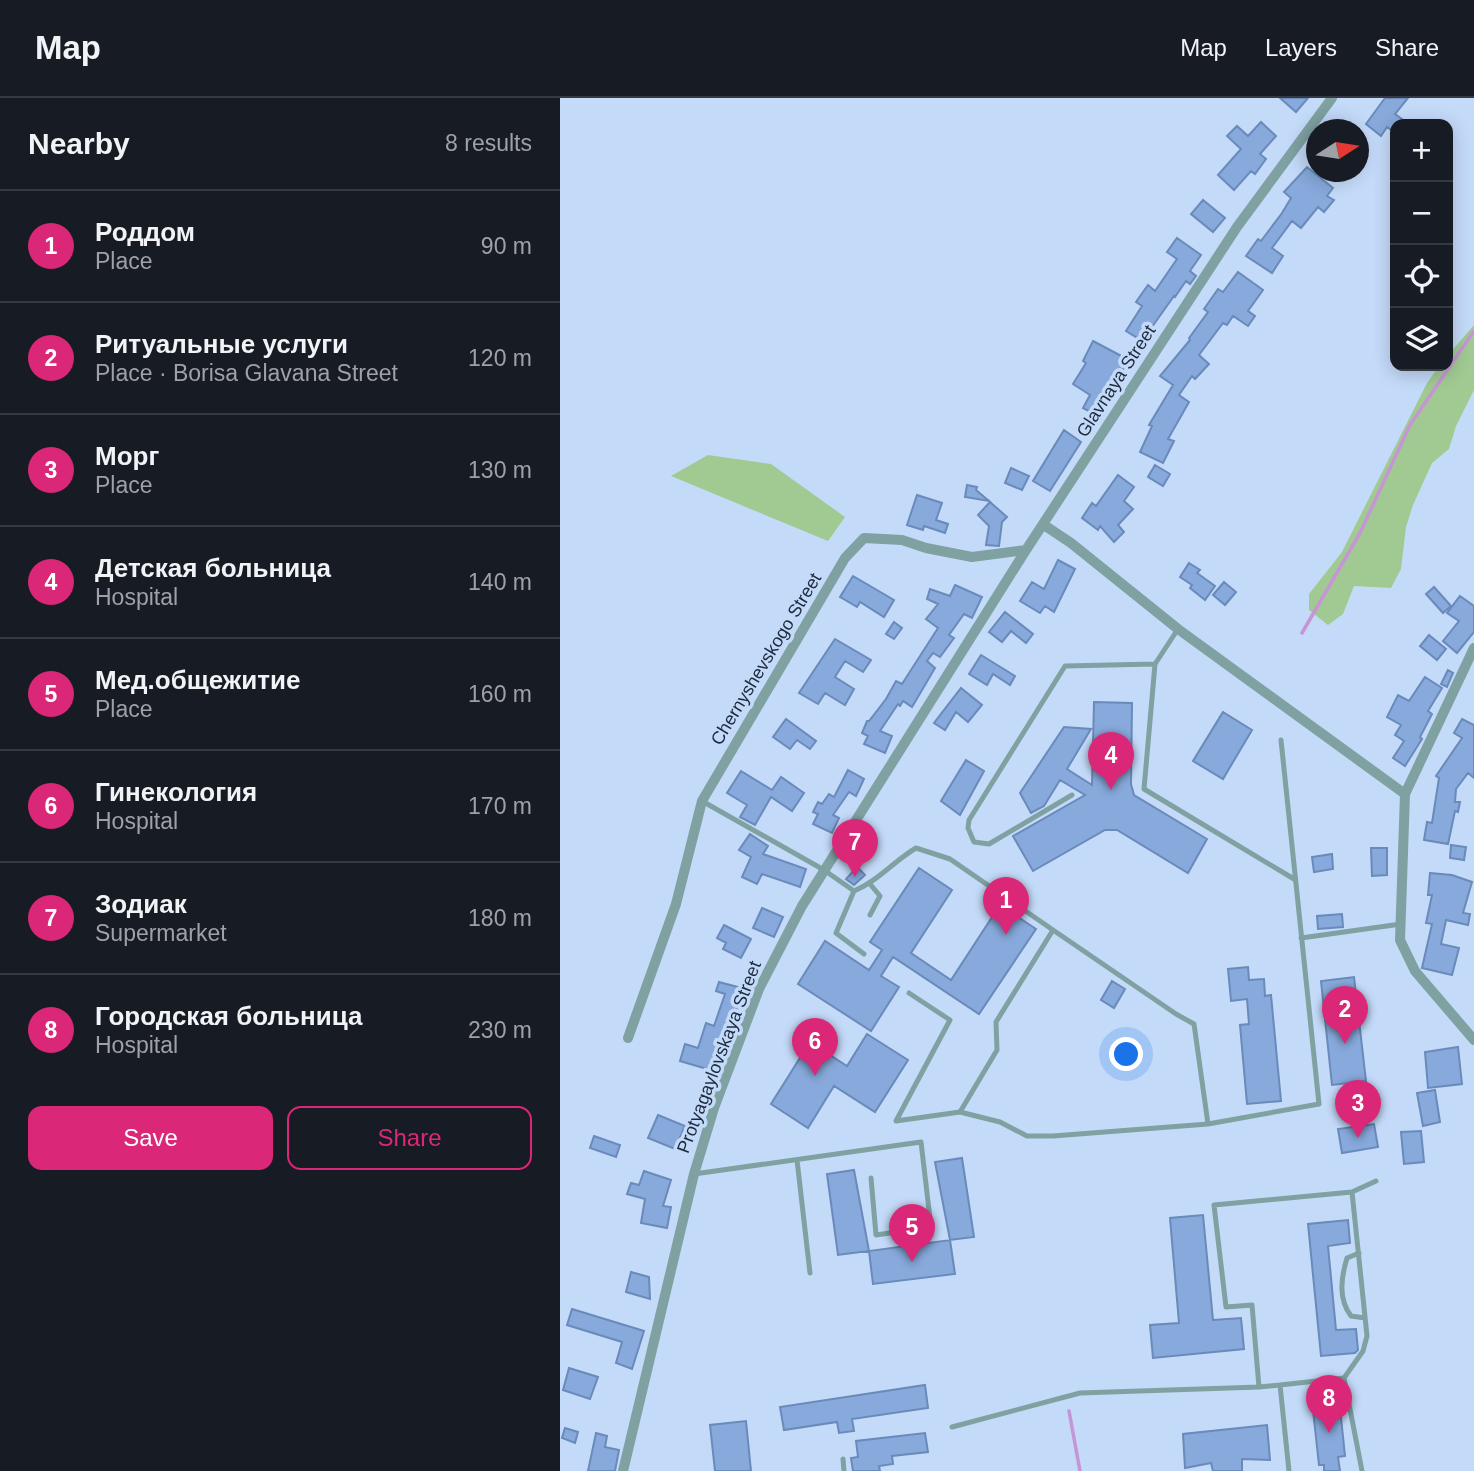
<!DOCTYPE html>
<html lang="en">
<head>
<meta charset="utf-8">
<style>
  :root { --surface:#171b24; --page:#242831; --text:#f1f3f6; --muted:#9ea1a6; --line:#363941; --accent:#db2777 }
  body { margin:0; font-family:Helvetica,sans-serif; background:var(--page); color:var(--text) }
  .controls { position:absolute; right:21px; top:21px; display:grid; overflow:hidden; border-radius:14px; box-shadow:0 4px 18px #0003 }
  .controls button { width:63px; height:63px; display:grid; place-items:center; padding:0; border:0; border-bottom:2px solid var(--line); background:var(--surface); color:var(--text); font:35px sans-serif }
  .compass { position:absolute; left:746px; top:21px; width:63px; height:63px; border-radius:50%; background:var(--surface); box-shadow:0 4px 18px #0003; rotate:78deg }
  .you { position:absolute; left:567px; top:957px; width:24px; height:24px; margin:-18px; border:5px solid #fff; border-radius:50%; background:#1a73e8; box-shadow:0 0 0 10px #1a73e833 }
  .badge { display:grid; place-items:center; width:46px; height:46px; border-radius:50%; background:var(--accent); color:#fff; font-size:23px; font-weight:700 }
  .pin { position:absolute; translate:-50% -58px; filter:drop-shadow(0 2px 4px #0008) }
  .pin::after { content:''; position:absolute; top:37px; width:24px; height:21px; background:inherit; clip-path:polygon(0 0,100% 0,50% 100%) }
  .list { margin:0; padding:0; list-style:none }
  h2 { display:flex; justify-content:space-between; align-items:center; height:91px; margin:0; padding:0 28px; font-size:30px }
  h2 small { font-size:23px; font-weight:400; color:var(--muted) }
  .list li { display:grid; grid-template-columns:46px 1fr auto; gap:21px; align-items:center; box-sizing:border-box; height:112px; padding:0 28px; border-top:2px solid var(--line) }
  .list b { display:block; font-size:26px; white-space:nowrap }
  .list p { margin:0; font-size:23px; white-space:nowrap; color:var(--muted) }
  .list em { font-size:23px; font-style:normal; color:var(--muted) }
  .actions { display:flex; gap:14px; padding:21px 28px }
  .actions a { flex:1; padding:16px 0; border:2px solid var(--accent); border-radius:14px; text-align:center; font-size:24px; color:var(--accent) }
  .actions .main { background:var(--accent); color:#fff }
  .icon { flex:none; width:38px; height:38px; fill:none; stroke:currentColor; stroke-width:2; stroke-linecap:round; stroke-linejoin:round }
  .map { position:relative; flex:none; width:914px; height:1373px; overflow:hidden }
  header { display:flex; align-items:center; gap:42px; box-sizing:border-box; height:98px; padding:0 35px; background:var(--surface); border-bottom:2px solid var(--line) }
  header strong { font-size:33px }
  nav { display:flex; gap:38px; margin-inline-start:auto; font-size:24px }
  main { display:flex }
  aside { flex:1; background:var(--surface) }
  .map>svg:first-child { display:block }
  .green { fill:#a0ca92 }
  .lines { fill:none; stroke-linecap:round; stroke-linejoin:round }
  .stream { stroke:#c695d6; stroke-width:3.5 }
  .building { fill:#87a9db; stroke:#698aba; stroke-width:2 }
  .lane { stroke:#7fa1a2; stroke-width:5 }
  .street { stroke:#7fa1a2; stroke-width:10 }
  .labels { text-anchor:middle; stroke-width:7; stroke-linejoin:round; paint-order:stroke }
  .street-label { font-size:18px; fill:#1c2a3d; stroke:#c4daf9 }
</style>
</head>
<body>
<header>
<strong>Map</strong>
<nav><a>Map</a><a>Layers</a><a>Share</a></nav>
</header>
<main>
<aside>
<h2>Nearby<small>8 results</small></h2>
<ul class="list">
<li><span class="badge">1</span><div><b>Роддом</b><p>Place</p></div><em>90 m</em></li>
<li><span class="badge">2</span><div><b>Ритуальные услуги</b><p>Place · Borisa Glavana Street</p></div><em>120 m</em></li>
<li><span class="badge">3</span><div><b>Морг</b><p>Place</p></div><em>130 m</em></li>
<li><span class="badge">4</span><div><b>Детская больница</b><p>Hospital</p></div><em>140 m</em></li>
<li><span class="badge">5</span><div><b>Мед.общежитие</b><p>Place</p></div><em>160 m</em></li>
<li><span class="badge">6</span><div><b>Гинекология</b><p>Hospital</p></div><em>170 m</em></li>
<li><span class="badge">7</span><div><b>Зодиак</b><p>Supermarket</p></div><em>180 m</em></li>
<li><span class="badge">8</span><div><b>Городская больница</b><p>Hospital</p></div><em>230 m</em></li>
</ul>
<div class="actions"><a class="main">Save</a><a>Share</a></div>
</aside>
<div class="map">
<svg width="914" height="1373" viewBox="0 0 914 1373">
  <rect width="100%" height="100%" fill="#c4daf9"/>
  <path class="green" d="M914 227V292L896 328 889 351 872 365 853 407 846 429 841 471 831 490 794 488 783 516 768 527 749 512V496L782 454 867 285 879 268H888V257Z
    M148 357 211 366 285 419 268 443 111 378Z"/>
  <g class="lines">
    <path class="stream" d="M742 535 800 435 850 327 914 233
      M509 1313 520 1373"/>
  </g>
  <path class="building" d="M720 0H748L736 14Z
    M825 0H848L835 16 849 26H835V35L827 29 821 38 806 26Z
    M701 24 716 38 700 56 706 61 695 76 691 73 674 92 658 77 681 51 667 38 677 28 688 38Z
    M747 69 773 90 767 98 774 102 764 114 758 109 741 130 732 123 712 150 723 158 712 175 686 158 698 141 701 143 722 115 731 100 724 94Z
    M643 102 665 120 653 134 631 116Z
    M617 140 641 157 630 173 636 178 630 186 626 183 615 199 614 198 582 243 566 233 582 208 576 204 588 187 595 193 617 161 607 154Z
    M678 174 703 192 688 213 695 218 688 228 673 218 667 227 663 225 639 257 649 266 635 281 632 278 619 297 629 304 608 341 614 343 603 365 580 354 592 328 589 327 613 287 600 278 630 242 629 240 648 214 644 211 658 191 663 194Z
    M533 243 569 262 556 284 558 286 540 319 523 310 530 297 513 286 526 265 523 263Z
    M504 332 521 344 490 393 473 383Z
    M595 367 610 376 603 388 588 379Z
    M451 370 469 378 462 392 445 385Z
    M558 377 574 389 564 403 573 411 558 427 564 434 554 444 540 428 538 432 522 420 532 405 536 408Z
    M407 387 417 389 416 392 429 403 405 399Z
    M357 397 382 405 376 422 388 426 385 435 364 428 363 432 347 427Z
    M430 404 447 419 442 424 439 448 426 447 429 428 418 417Z
    M498 462 515 471 494 514 485 508 480 515 460 503 472 484 484 491Z
    M629 465 640 472 637 475 655 488 645 502 630 490 632 487 620 479Z
    M293 478 334 502 324 519 300 504 297 509 280 499Z
    M664 484 676 494 665 507 653 497Z
    M395 487 422 499 412 520 404 516 389 537 394 540 380 559 373 555 367 563 375 570 352 609 343 603 340 608 338 606 320 633 332 638 325 655 304 646 308 638 302 635 307 623H309L326 601 336 583 342 586 378 530 366 521 378 506 367 501 370 491 390 498Z
    M874 489 891 508 883 515 866 496Z
    M900 498 914 508V534L897 555 883 543 899 523 887 515Z
    M445 514 473 536 466 545 451 533 442 544 429 534Z
    M334 524 342 530 334 541 326 536Z
    M869 537 886 551 877 562 860 548Z
    M275 541 311 562 303 574 285 563 275 579 294 591 285 607 265 595 258 606 239 595Z
    M421 557 455 578 450 587 433 576 427 587 409 576Z
    M888 572 893 575 887 589 881 586Z
    M865 579 882 590 868 613 872 616 860 639 862 641 845 668 833 660 844 643 835 637 841 627 827 619 838 597 849 603Z
    M401 590 422 607 408 624 396 614 385 632 374 625Z
    M534 604 572 605 571 686 574 697 647 741 628 775 557 732H545L473 773 453 738 525 697 500 682 484 708 471 715 460 695 504 629 531 631 507 671 532 687Z
    M663 614 692 632 663 681 633 663Z
    M226 621 256 643 250 651 237 642 230 651 213 639Z
    M902 621 914 627V680L908 675 896 691 895 704H900L898 714 895 713 888 746 864 742 867 724 872 725 879 680 876 678 902 640 894 635Z
    M406 662 424 673 400 717 381 703Z
    M288 672 304 681 296 698 289 694 273 717 279 720 272 735 253 726 258 716 253 714 258 704 262 706 269 696 274 699Z
    M181 673 212 692 221 679 244 695 232 713 211 699 195 727 180 719 187 707 167 695Z
    M190 736 208 748 203 756 246 771 240 789 202 776 197 786 182 779 191 759 179 752Z
    M891 747 906 749 904 762 890 760Z
    M811 750H827V777L812 778Z
    M772 756 773 771 754 774 752 759Z
    M297 769 305 777 294 787 286 781Z
    M359 770 392 792 351 855 391 882 440 807 476 831 419 916 333 859 321 878 339 889 311 933 238 886 265 843 309 872 322 852 310 844Z
    M870 775 892 777 912 784 903 815 910 816 908 827 886 822 881 846 899 850 892 877 862 870 872 826 866 825 872 797H868Z
    M202 810 223 819 214 839 193 830Z
    M782 816 783 829 758 831 757 818Z
    M164 827 191 841 181 860 163 851 166 845 157 840Z
    M688 869 689 882 704 881 705 898 711 897 721 1003 687 1006 680 927 689 926 687 901 671 903 668 871Z
    M794 879 806 983 772 987 761 883Z
    M552 883 565 891 554 910 541 902Z
    M159 884 189 892 169 944 167 943 157 974 120 963 125 946 138 950 146 925 154 928 165 896 156 893Z
    M307 936 348 962 315 1014 274 988 248 1030 211 1006 250 944 287 968Z
    M898 949 902 986 868 990 865 954Z
    M875 992 880 1024 863 1028 857 995Z
    M98 1017 125 1028 115 1051 88 1040Z
    M814 1026 818 1049 782 1055 778 1031Z
    M861 1033 864 1064 844 1066 841 1034Z
    M34 1038 60 1047 56 1059 30 1050Z
    M402 1060 414 1139 390 1142 375 1064Z
    M294 1072 309 1153 278 1157 267 1076Z
    M84 1073 111 1082 103 1108 111 1109 107 1130 81 1125 85 1101 67 1096 71 1085 79 1087Z
    M643 1117 653 1222 681 1220 684 1251 593 1260 590 1227 619 1225 610 1120Z
    M788 1122 790 1145 768 1148 776 1232 796 1231 798 1252 795 1255 761 1258 748 1126Z
    M390 1142 395 1176 313 1186 309 1153Z
    M71 1174 89 1179 90 1201 66 1194Z
    M12 1211 84 1233 72 1271 56 1265 62 1244 7 1227Z
    M9 1270 38 1279 30 1301 3 1292Z
    M365 1287 368 1310 292 1321 294 1333 279 1335 277 1324 224 1332 220 1309Z
    M780 1310 785 1358 778 1359 780 1373H764V1367H759L753 1312Z
    M186 1323 191 1373H155L150 1327Z
    M707 1327 710 1362 682 1361V1373H653L651 1365 625 1370 623 1336Z
    M5 1330 18 1334 15 1345 2 1340Z
    M36 1335 47 1338 45 1349 59 1352 55 1373H28Z
    M365 1335 368 1354 332 1358 333 1366 319 1368 320 1373H293L291 1360 298 1359 296 1343Z"/>
  <g class="lines">
    <path class="lane" d="M618 531 595 566 584 691 734 781
      M512 697 429 746 414 744 408 730 409 722 505 568 595 566
      M142 703 264 772 294 793C318 783 334 763 356 750L390 761 493 832 436 924 437 952 400 1014 336 1023 390 922 349 895
      M294 793 276 835 304 856
      M310 817 320 798 310 786
      M493 832 616 916 634 926 648 1026
      M741 840 841 826
      M400 1014 440 1024 467 1038H493L648 1026 759 1006 721 642
      M237 1062 250 1175
      M134 1076 361 1044 371 1129 316 1137 311 1080
      M799 1155 787 1160C781 1180 778 1201 791 1218L805 1220
      M784 1280 803 1253 807 1238 792 1094 816 1083
      M720 1287 699 1289 692 1207 666 1209 654 1107 792 1094
      M392 1329 520 1295 699 1289
      M283 1361 284 1373
      M729 1373 720 1287 784 1280 802 1373"/>
    <path class="street" d="M484 427 511 445 618 531 845 696
      M914 550 845 696 840 842 855 873 914 942
      M68 940 116 806 142 703 285 460 304 440 342 442 366 450 412 459 466 452
      M63 1373 134 1076 154 1010 199 891 242 808 466 452 677 129 772 0"/>
  </g>
  <g class="labels">
    <g class="street-label">
      <text transform="translate(556 283) rotate(-57)" y="6">Glavnaya Street</text>
      <text transform="translate(206 561) rotate(-59)" y="6">Chernyshevskogo Street</text>
      <text transform="translate(159 959) rotate(-69)" y="6">Protyagaylovskaya Street</text>
    </g>
  </g>
</svg>
<div class="controls">
<button>+</button>
<button>−</button>
<button><svg class="icon" aria-label="locate" viewBox="0 0 24 24"><circle cx="12" cy="12" r="6"/><path d="M12 2v4M12 18v4M2 12h4M18 12h4"/></svg></button>
<button><svg class="icon" aria-label="layers" viewBox="0 0 24 24"><path d="M12 4l9 5-9 5-9-5zM3 14l9 5 9-5"/></svg></button>
</div>
<svg class="compass" viewBox="-18 -18 36 36"><path d="M0-13l5 13h-10z" fill="#e53935"/><path d="M0 13l5-13h-10z" fill="#9ea1a6"/></svg>
<div class="you"></div>
<div class="pin badge" style="left:446px;top:837px">1</div>
<div class="pin badge" style="left:785px;top:946px">2</div>
<div class="pin badge" style="left:798px;top:1040px">3</div>
<div class="pin badge" style="left:551px;top:692px">4</div>
<div class="pin badge" style="left:352px;top:1164px">5</div>
<div class="pin badge" style="left:255px;top:978px">6</div>
<div class="pin badge" style="left:295px;top:779px">7</div>
<div class="pin badge" style="left:769px;top:1335px">8</div>
</div>
</main>
</body>
</html>
